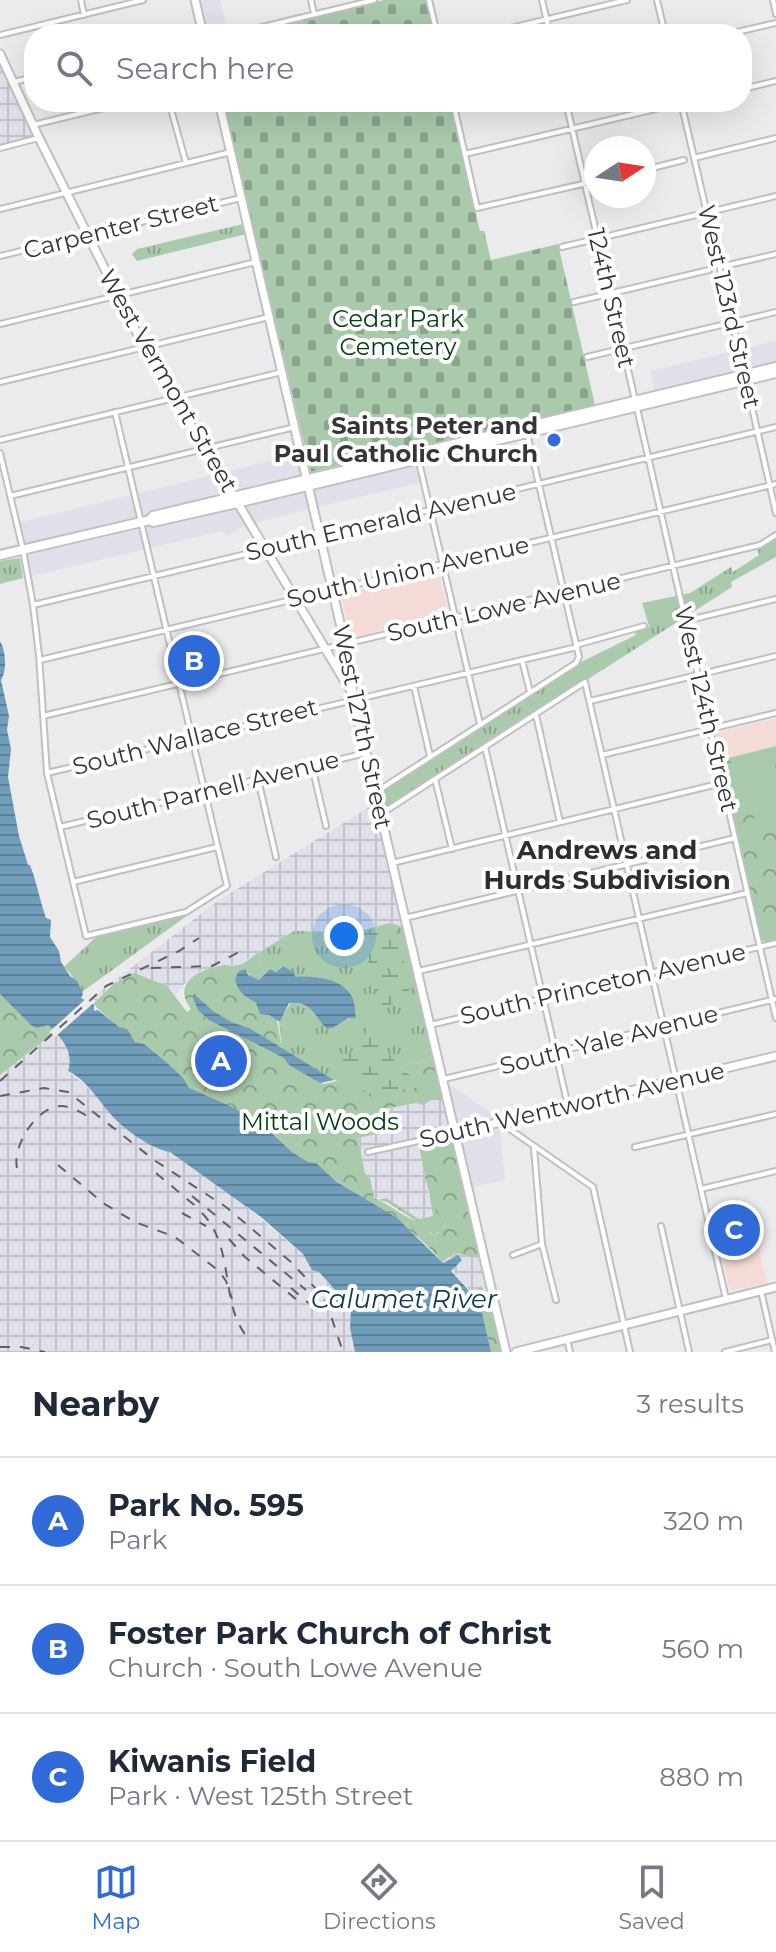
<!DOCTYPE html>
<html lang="en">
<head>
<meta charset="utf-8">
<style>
  :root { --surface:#fff; --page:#f6f6f7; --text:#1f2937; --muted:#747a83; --line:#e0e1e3; --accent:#306ad8 }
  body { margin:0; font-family:Montserrat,sans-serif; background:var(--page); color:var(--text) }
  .compass { position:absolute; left:584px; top:136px; width:72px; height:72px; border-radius:50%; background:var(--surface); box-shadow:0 8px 32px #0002; rotate:78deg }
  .you { position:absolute; left:344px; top:936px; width:28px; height:28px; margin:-20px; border:6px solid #fff; border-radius:50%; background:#1a73e8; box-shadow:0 0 0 12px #1a73e833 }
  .badge { display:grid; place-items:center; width:52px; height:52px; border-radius:50%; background:var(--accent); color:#fff; font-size:26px; font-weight:700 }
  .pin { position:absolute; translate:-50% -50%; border:4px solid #fff; box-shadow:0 2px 8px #0006 }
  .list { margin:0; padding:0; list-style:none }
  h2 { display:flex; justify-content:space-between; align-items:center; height:104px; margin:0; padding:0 32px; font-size:34px }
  h2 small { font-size:26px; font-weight:400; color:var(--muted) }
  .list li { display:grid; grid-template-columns:52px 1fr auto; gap:24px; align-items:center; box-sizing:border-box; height:128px; padding:0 32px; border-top:2px solid var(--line) }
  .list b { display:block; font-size:30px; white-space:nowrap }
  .list p { margin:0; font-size:26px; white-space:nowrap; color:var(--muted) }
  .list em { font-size:26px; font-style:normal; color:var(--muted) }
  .icon { flex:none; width:44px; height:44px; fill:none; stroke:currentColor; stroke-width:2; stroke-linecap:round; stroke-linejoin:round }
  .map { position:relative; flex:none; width:776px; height:1352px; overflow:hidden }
  .search { position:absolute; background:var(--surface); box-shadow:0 8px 32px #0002; left:24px; right:24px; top:24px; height:88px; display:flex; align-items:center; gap:20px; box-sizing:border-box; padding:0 28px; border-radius:32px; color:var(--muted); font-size:30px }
  .sheet { height:488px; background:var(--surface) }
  nav { display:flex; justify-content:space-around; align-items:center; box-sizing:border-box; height:112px; border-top:2px solid var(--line); background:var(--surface); font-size:22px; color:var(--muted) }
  nav a { display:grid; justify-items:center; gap:4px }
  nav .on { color:var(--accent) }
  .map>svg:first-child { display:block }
  .built { fill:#e0e0ea }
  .industrial { fill:url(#industrial-grid) }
  .education { fill:#f5dbd7 }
  .grass { fill:url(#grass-tufts) }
  .forest { fill:url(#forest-crowns) }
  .wetland { fill:url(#wetland-marsh) }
  .cemetery { fill:url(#cemetery-stones) }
  .pitch { fill:#aacaac }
  .water { fill:url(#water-rules) }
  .pier { fill:#ebebee }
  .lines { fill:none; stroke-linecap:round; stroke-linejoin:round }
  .street-casing { stroke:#c0c0c3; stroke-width:8 }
  .secondary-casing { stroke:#c0c0c3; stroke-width:11 }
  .primary-casing { stroke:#c0c0c3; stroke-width:12 }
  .street { stroke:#fff; stroke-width:4 }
  .secondary { stroke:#fff; stroke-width:7 }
  .primary { stroke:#fff; stroke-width:8 }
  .rail { stroke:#616163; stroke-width:2; stroke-dasharray:10 10; stroke-linecap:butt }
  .poi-dot { fill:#306ad8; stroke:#fff; stroke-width:3 }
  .labels { text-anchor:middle; stroke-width:8; stroke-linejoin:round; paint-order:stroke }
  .street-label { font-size:24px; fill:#353537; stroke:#fff }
  .park-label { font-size:24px; fill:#023e10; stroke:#fff }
  .poi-label { font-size:24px; font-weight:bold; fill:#353537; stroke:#fff; text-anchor:end }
  .neighbourhood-label { font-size:26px; font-weight:bold; fill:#2e2e31; stroke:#fff }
  .water-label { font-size:26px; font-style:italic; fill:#12384d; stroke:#fff }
</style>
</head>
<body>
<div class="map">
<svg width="776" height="1352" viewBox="0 0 776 1352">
  <defs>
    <pattern id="industrial-grid" width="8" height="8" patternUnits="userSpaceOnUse" patternTransform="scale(2)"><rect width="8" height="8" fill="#e0e0ea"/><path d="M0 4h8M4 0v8" fill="none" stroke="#c1c1c9"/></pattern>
    <pattern id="grass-tufts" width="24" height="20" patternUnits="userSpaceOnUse" patternTransform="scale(2)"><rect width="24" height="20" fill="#aacaac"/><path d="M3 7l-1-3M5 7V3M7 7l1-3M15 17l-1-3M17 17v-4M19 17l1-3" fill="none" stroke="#8ba58d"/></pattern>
    <pattern id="forest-crowns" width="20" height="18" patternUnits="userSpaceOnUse" patternTransform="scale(2)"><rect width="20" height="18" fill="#aacaac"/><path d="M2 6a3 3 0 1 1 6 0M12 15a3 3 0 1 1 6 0" fill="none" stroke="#8ba58d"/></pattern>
    <pattern id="wetland-marsh" width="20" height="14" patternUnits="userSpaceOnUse" patternTransform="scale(2)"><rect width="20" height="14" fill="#aacaac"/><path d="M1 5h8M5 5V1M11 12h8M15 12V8" fill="none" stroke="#8ba58d"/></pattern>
    <pattern id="cemetery-stones" width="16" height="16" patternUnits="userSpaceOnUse" patternTransform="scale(2)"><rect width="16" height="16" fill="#aacaac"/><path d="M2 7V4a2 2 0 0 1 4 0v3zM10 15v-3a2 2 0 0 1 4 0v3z" fill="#8ba58d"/></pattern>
    <pattern id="water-rules" width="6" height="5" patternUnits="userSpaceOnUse" patternTransform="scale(2)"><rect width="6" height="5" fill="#709db9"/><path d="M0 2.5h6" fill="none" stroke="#5d8197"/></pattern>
  </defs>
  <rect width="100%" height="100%" fill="#ebebee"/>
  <path class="built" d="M199 0H220L228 34H207Z
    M776 341V364L655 393 650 371Z
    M298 454 310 509 246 525 227 536 222 531 28 577 17 523Z
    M418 461 423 482 318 507 313 486Z
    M447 1083 499 1118 505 1180 472 1187Z"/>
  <path class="industrial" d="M0 53 39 136 0 145Z
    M374 804 403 927 390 923 356 932 294 931 238 965H222L202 970 181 987 172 1000 114 984 93 1004 88 1001 219 900Z
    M55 1032 67 1045 71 1059 68 1071 101 1099 108 1111 145 1142 170 1152 226 1190 303 1254 312 1270 319 1272 337 1292 339 1302 351 1309 350 1328 355 1352H0V1075Z
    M431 1100H443L453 1139 419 1147 433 1216 418 1219 386 1198H374L371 1183 365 1174 358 1137 385 1131 380 1110 416 1103 425 1104Z
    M455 1253 479 1256 489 1297 484 1286 474 1295 447 1264 442 1262Z"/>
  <path class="education" d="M438 571 449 614 351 638 341 594Z
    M776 718V746L720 760 714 734Z
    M752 1219 767 1283 730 1291 715 1228Z"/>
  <path class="grass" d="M243 224 246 234 137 261 132 254 137 249Z
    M776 538V557L731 582 732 587 383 810 379 792 577 664 636 635 634 632 647 629 649 626 642 603 690 593 731 567 733 572 759 555 757 549Z
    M20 558 23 578 0 584V561Z
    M188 915 82 992C76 983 72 974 64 967L96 937Z
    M390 923 403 927 434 1058 338 1081 334 1080 282 1049 279 1023 291 1002C313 1002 314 1019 329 1028L351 1018 354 1008C339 983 327 973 296 978L291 970 282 966 276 972 271 970 265 976 260 959 261 951 294 931 356 932Z
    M429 1193 446 1222 441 1231 433 1235 428 1231 425 1223H419L387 1202 378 1200 386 1198 419 1219 433 1216Z"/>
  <path class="forest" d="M776 746V940L765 942 761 939 720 760Z
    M261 951 260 959 265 976 259 980 250 977 246 969 253 1001 277 1020 282 1049 289 1065 324 1084 434 1058 443 1100H431L423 1105 416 1103 380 1110 385 1132 358 1138 365 1174 370 1178 374 1198C390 1204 409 1222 425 1223L430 1234C439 1237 443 1228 446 1222 428 1206 424 1170 419 1146L453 1139 479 1258 455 1253 442 1262C414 1227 374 1206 338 1182 328 1175 320 1164 308 1162L183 1085 93 1004 114 984 134 973 167 986 187 1012 191 1009C172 985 197 970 219 966 226 964 232 967 239 965 247 962 254 955 261 951Z
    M0 994C15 1006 27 1025 48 1025L55 1032 0 1075Z
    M481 1286 489 1297 502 1352H491L480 1303 474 1295Z"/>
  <path class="wetland" d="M392 924 397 927 396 942C403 950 410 985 410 997L384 1007 380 1005 374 984 375 975 392 973 390 958 385 956 371 967 365 955 361 954 353 942 357 933Z
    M376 1019 387 1051 402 1071 413 1076 417 1088 394 1090 379 1101 372 1099 349 1074 337 1067C345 1055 359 1047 365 1035 369 1027 368 1024 376 1019Z"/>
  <path class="cemetery" d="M384 0H427L434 34H241Z
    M223 102H450L480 231H484L491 260 558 244 595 405 311 472Z"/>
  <path class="pitch" d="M776 748 775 785 763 798 741 809 731 762 734 757Z
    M776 791V829L754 833C751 815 760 798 776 791Z"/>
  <path class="water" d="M0 641C6 651 7 671 1 680L9 716 7 730 11 749 8 777 19 836 28 865H30C37 883 40 901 46 918L51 920 50 937 59 951 61 962 70 976 77 981 83 994 81 998 94 1005V1011L98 1010 119 1027 127 1029 135 1042 144 1044 166 1062 183 1078 189 1088 232 1107 268 1130 292 1152 308 1162 316 1163 337 1182 397 1218 443 1263 458 1255 462 1260 451 1271 480 1303 491 1352H355L350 1328 351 1309 335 1301 337 1292 319 1272 312 1270 303 1254 261 1217 170 1152C151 1149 120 1127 108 1111 97 1098 84 1078 68 1071 74 1052 63 1039 48 1025L37 1028 31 1025 0 994Z
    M283 966 292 971 296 977C314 975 345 979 353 999 355 1005 355 1013 356 1018H349L332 1028H326C314 1016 311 1000 289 1003L280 1022 269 1015 260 1014 256 1003C245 996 238 993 235 979L239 971 246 969 248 975 259 980 270 969 276 972Z
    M194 994 213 1011 231 1022 249 1028 334 1080 320 1083 289 1065 284 1058 209 1020 198 1010 193 998Z"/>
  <path class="pier" d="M89 996 96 1001 55 1037 49 1032Z"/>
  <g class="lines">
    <defs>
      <path id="street" d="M81 0 84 15
        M311 0 314 14
        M429 0 437 34
        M542 0 550 34
        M657 0 665 34
        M773 0 776 14
        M233 34 374 0
        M485 34 627 0
        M728 34 776 23
        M0 35 143 0
        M14 82 34 77
        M742 89 776 81
        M169 102 186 163
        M453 102 477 208 596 181
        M566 102 635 400
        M681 102 744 372
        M33 125 128 102
        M0 148 39 138
        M465 154 685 102
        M694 158 776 138
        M644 170 684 160
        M0 209 231 152
        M562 247 776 196
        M0 256 241 198
        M720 267 776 254
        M574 302 709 270
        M0 324 256 262
        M587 357 776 312
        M746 381 776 513
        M0 382 269 317
        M637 408 776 1018
        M0 440 282 372
        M0 453 23 550 33 605 39 655 47 773 86 936 186 912 227 886 115 412
        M419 462 480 724
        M10 496 295 427
        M33 605 776 427
        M685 621 776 599
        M576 645 644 626
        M40 660 776 484
        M522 660 530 692
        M414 686 430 756
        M590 701 776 656
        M536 715 560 822
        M43 716 760 545 776 535
        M485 747 568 1106
        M602 755 776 713
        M312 766 326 826
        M47 773 577 647
        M258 779 276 857
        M435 779 452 849
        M376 792 576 663 579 657 527 433
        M381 814 585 682 726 1299
        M60 827 366 753
        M392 863 722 783
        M73 882 217 847
        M405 918 735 838
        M419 971 747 893
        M430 1025 776 943
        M444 1079 776 999
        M501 1123 593 1187 630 1352
        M635 1147 776 1114
        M534 1148 542 1244 556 1300
        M368 1152 455 1133
        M701 1189 776 1171
        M661 1226 689 1352
        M513 1255 542 1244
        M761 1291 775 1352
        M567 1339 570 1352
        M725 1352 772 1340"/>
      <path id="secondary" d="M195 0 203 34
        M0 54 39 138 144 347 350 690
        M219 102 344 640 355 704 506 1352
        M455 1133 776 1056
        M516 1352 776 1287"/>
      <path id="primary" d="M150 520 153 516 776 367
        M0 555 150 520 153 522 237 503 776 373"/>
    </defs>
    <use href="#street" class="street-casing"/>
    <use href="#secondary" class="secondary-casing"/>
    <use href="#primary" class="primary-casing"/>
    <use href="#street" class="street"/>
    <use href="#secondary" class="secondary"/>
    <use href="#primary" class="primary"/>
    <path class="rail" d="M151 968 212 966 239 952
      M0 1081 106 986 179 951 199 938
      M0 1096 44 1088 68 1092 154 1160 226 1207 291 1262 317 1290 327 1304 343 1352
      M58 1165 103 1203 135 1222 175 1237 219 1271 226 1281 232 1299
      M17 1168C12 1146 37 1106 61 1106 72 1106 82 1113 90 1118
      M156 1173 199 1209
      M192 1196 306 1290
      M182 1213 206 1226
      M202 1213C237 1249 218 1309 251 1341
      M229 1239 245 1257 297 1300
      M291 1288 318 1311
      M0 1347H21L45 1352"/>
  </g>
  <circle class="poi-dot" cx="554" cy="440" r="8"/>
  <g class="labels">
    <g class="street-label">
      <text transform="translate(121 227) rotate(-14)" y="8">Carpenter Street</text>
      <text transform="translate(611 298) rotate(77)" y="8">124th Street</text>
      <text transform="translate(729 307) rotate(77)" y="8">West 123rd Street</text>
      <text transform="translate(168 381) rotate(60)" y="8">West Vermont Street</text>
      <text transform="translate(381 522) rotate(-13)" y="8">South Emerald Avenue</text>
      <text transform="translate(408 572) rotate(-13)" y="8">South Union Avenue</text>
      <text transform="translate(504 607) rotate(-13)" y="8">South Lowe Avenue</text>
      <text transform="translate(706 709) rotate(77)" y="8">West 124th Street</text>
      <text transform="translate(362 727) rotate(78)" y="8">West 127th Street</text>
      <text transform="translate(195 737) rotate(-14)" y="8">South Wallace Street</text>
      <text transform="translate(213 790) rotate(-14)" y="8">South Parnell Avenue</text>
      <text transform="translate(603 984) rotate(-13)" y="8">South Princeton Avenue</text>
      <text transform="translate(609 1040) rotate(-14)" y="8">South Yale Avenue</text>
      <text transform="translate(572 1105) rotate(-13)" y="8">South Wentworth Avenue</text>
    </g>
    <g class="park-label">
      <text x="398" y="327">Cedar Park<tspan x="398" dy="28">Cemetery</tspan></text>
      <text x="320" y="1130">Mittal Woods</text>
    </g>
    <g class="poi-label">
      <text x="538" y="434">Saints Peter and<tspan x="538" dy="28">Paul Catholic Church</tspan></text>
    </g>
    <g class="neighbourhood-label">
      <text x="607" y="859">Andrews and<tspan x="607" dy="30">Hurds Subdivision</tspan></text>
    </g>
    <g class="water-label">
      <text x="404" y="1308">Calumet River</text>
    </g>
  </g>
</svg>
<svg class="compass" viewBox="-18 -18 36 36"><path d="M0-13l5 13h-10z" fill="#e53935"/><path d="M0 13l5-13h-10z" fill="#747a83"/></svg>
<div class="you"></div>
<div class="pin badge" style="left:221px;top:1061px">A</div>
<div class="pin badge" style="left:194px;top:661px">B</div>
<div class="pin badge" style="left:734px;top:1230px">C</div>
<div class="search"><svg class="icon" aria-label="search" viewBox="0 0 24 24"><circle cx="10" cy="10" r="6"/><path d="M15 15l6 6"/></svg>Search here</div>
</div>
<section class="sheet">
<h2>Nearby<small>3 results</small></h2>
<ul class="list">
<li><span class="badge">A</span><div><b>Park No. 595</b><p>Park</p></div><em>320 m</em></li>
<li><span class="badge">B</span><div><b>Foster Park Church of Christ</b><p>Church · South Lowe Avenue</p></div><em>560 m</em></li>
<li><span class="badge">C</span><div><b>Kiwanis Field</b><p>Park · West 125th Street</p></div><em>880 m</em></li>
</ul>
</section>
<nav>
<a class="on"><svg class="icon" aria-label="map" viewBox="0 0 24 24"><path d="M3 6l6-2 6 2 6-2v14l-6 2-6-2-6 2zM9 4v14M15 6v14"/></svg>Map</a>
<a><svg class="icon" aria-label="directions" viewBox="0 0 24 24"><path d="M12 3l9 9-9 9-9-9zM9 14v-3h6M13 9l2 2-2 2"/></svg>Directions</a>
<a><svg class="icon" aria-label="saved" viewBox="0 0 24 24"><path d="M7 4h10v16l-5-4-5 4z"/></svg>Saved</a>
</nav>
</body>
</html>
